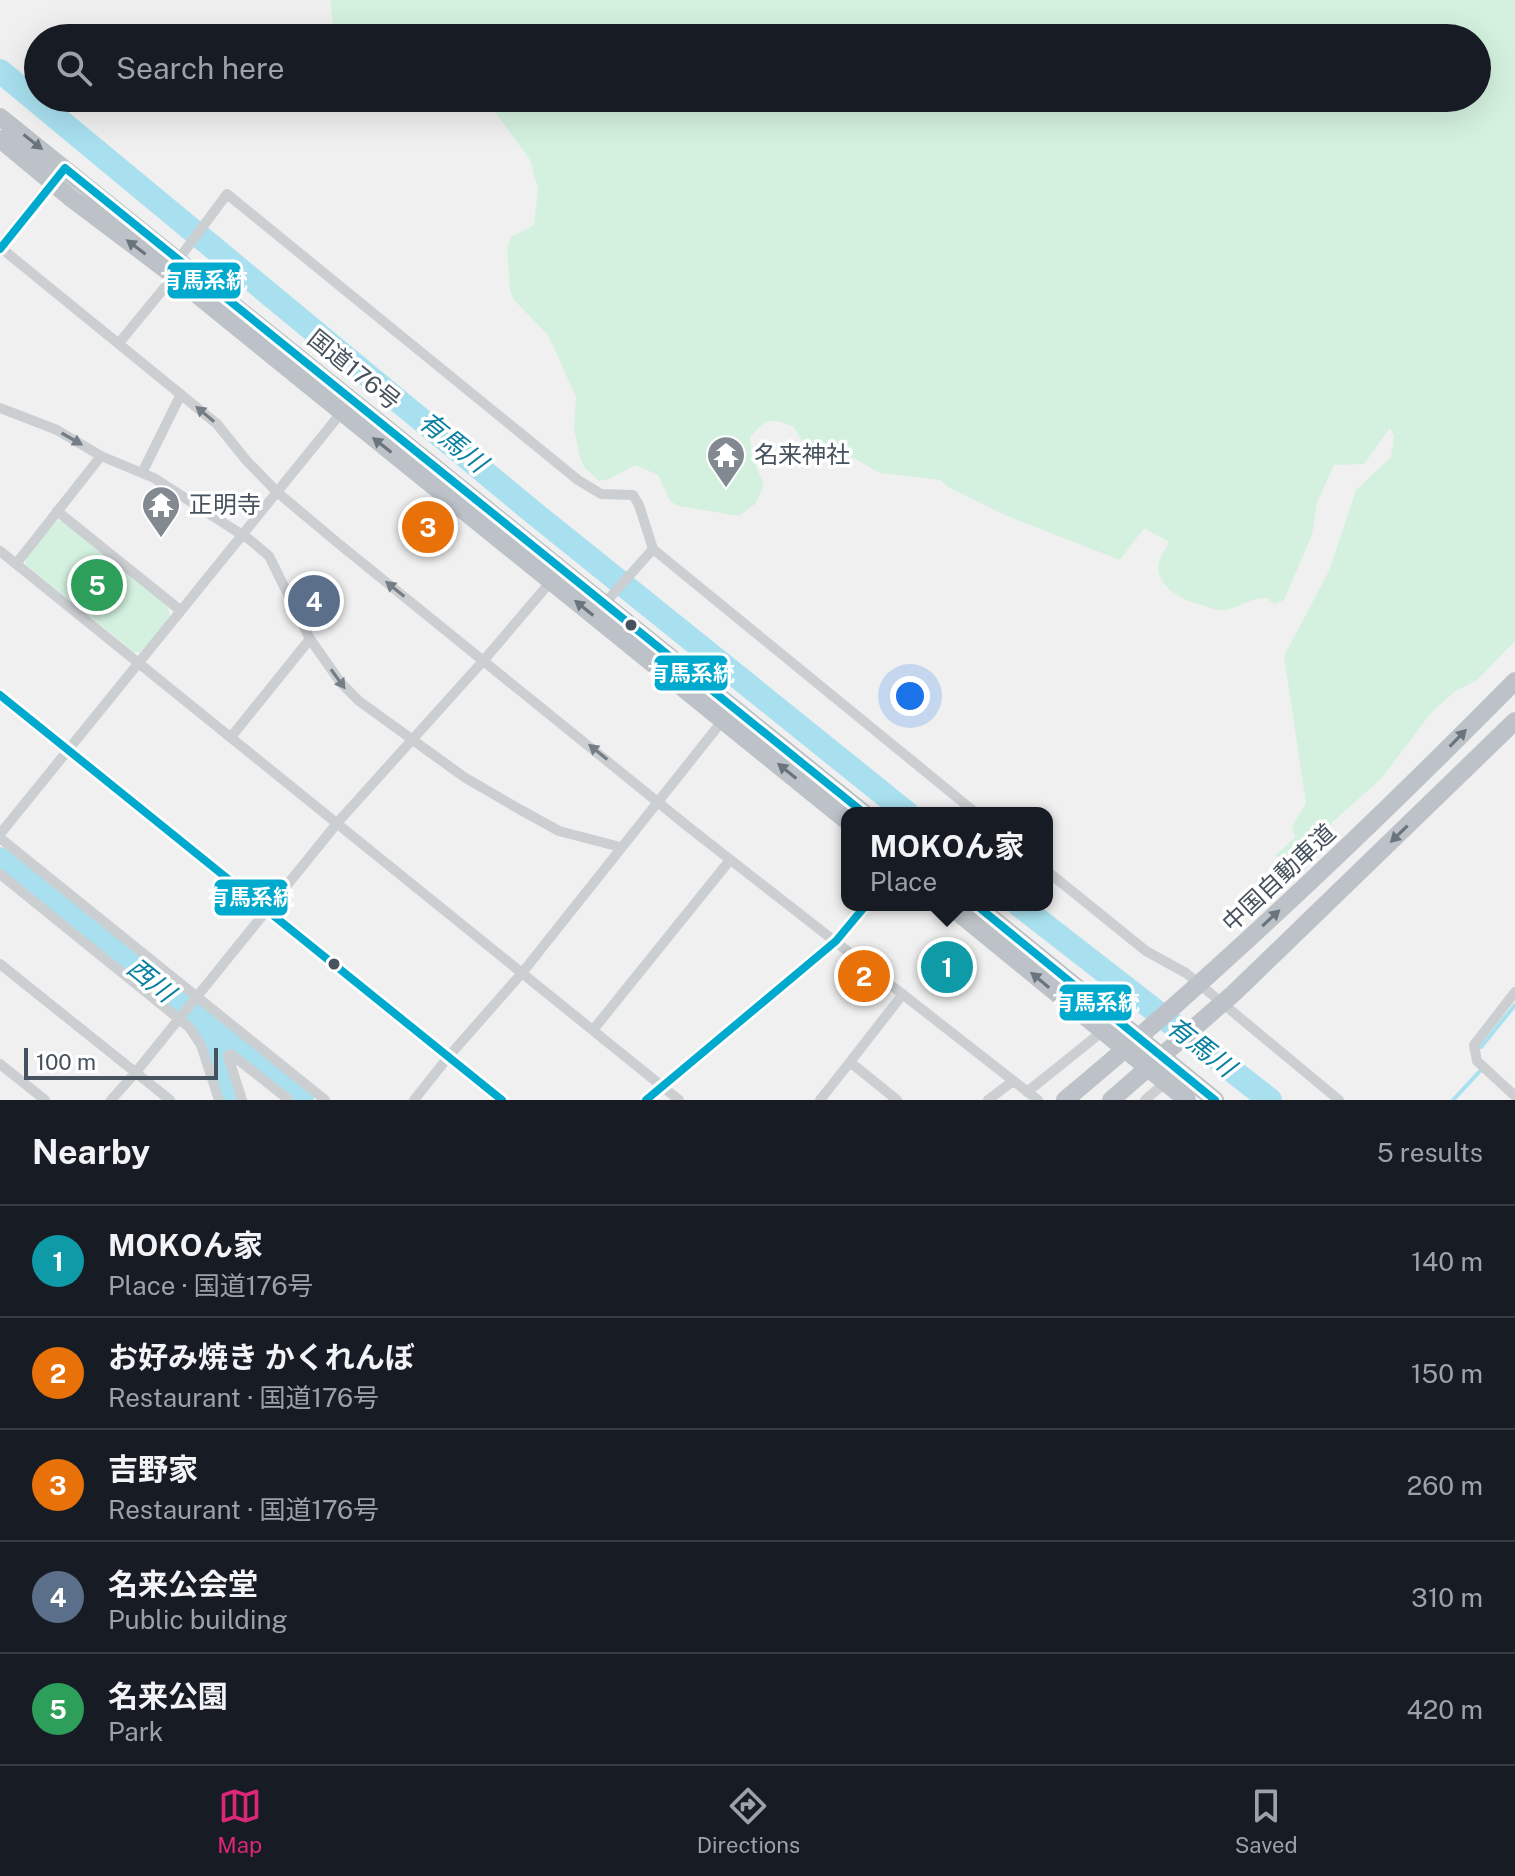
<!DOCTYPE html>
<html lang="en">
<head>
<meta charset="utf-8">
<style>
  :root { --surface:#171b24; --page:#242831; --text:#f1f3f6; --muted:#9ea1a6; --line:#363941; --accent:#db2777 }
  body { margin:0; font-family:"Public Sans","Noto Sans JP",sans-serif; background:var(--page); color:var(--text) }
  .scale { position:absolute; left:24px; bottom:20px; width:194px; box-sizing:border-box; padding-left:8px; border:4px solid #46525d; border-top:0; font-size:22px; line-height:28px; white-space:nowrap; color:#46525d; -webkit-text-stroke:6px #fff; paint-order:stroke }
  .you { position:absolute; left:910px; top:696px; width:28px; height:28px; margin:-20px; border:6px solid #fff; border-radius:50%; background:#1a73e8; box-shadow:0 0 0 12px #1a73e833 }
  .badge { display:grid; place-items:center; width:52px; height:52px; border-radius:50%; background:var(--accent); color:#fff; font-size:26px; font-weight:700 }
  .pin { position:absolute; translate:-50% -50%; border:4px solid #fff; box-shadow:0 2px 8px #0006 }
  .popup { position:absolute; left:841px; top:807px; width:212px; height:104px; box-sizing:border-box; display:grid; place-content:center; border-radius:16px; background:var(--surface); filter:drop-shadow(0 2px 6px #0005); font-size:26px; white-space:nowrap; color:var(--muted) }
  .popup b { font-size:30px; color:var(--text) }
  .popup::after { content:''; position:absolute; left:50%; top:100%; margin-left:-16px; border:16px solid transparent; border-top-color:var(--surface) }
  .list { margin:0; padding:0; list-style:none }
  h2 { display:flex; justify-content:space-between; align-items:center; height:104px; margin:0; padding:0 32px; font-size:34px }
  h2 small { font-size:26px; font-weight:400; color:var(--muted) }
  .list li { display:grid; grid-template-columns:52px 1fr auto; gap:24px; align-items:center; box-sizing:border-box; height:112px; padding:0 32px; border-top:2px solid var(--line) }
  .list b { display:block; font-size:30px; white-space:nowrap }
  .list p { margin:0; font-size:26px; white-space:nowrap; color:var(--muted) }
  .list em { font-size:26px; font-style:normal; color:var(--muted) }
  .icon { flex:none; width:44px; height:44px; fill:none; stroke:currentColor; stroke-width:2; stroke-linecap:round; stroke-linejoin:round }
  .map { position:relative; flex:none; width:1515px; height:1100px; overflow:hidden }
  .search { position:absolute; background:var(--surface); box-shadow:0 8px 32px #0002; left:24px; right:24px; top:24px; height:88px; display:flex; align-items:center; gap:20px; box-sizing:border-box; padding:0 28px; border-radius:44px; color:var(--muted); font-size:30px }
  .sheet { height:664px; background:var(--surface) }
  nav { display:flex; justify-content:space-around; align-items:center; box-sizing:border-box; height:112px; border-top:2px solid var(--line); background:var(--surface); font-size:22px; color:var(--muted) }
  nav a { display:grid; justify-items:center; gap:4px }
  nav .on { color:var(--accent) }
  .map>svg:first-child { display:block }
  .green { fill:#d4f1df }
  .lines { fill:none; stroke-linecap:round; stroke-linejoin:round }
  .stream { stroke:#a8e0ef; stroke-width:4 }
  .river { stroke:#a8e0ef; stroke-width:24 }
  .street { stroke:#cccfd1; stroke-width:10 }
  .secondary { stroke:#cdd1d3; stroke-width:14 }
  .highway { stroke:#bcc2c7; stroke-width:18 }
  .bus-1-casing { stroke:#fff; stroke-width:14 }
  .bus-1 { stroke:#00a9ce; stroke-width:8 }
  .oneway { fill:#69747d }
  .oneway2 { fill:#757e86 }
  .bus-dot { fill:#46525d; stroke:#fff; stroke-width:3 }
  .labels { text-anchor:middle; stroke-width:7; stroke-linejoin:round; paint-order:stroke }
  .street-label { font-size:24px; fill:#46525d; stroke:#fff }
  .poi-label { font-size:24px; fill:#46525d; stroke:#fff; text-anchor:start }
  .water-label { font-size:26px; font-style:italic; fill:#0880a0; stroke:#fff }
  .line-badge { stroke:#fff; stroke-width:3 }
  .badge-label { font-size:22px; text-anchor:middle; font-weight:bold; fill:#fff }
</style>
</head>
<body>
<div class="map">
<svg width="1515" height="1100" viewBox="0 0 1515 1100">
  <rect width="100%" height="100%" fill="#f1f0f0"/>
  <path class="green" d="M330 0H1515V641L1477 680 1454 692 1431 713 1381 779 1290 860 1275 856 1295 837 1292 826 1306 803 1284 656 1329 571 1356 490 1391 457 1394 436 1390 428 1364 464 1334 465 1317 503 1312 535 1284 600 1274 604 1267 598C1251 597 1241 607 1225 610 1218 611 1208 607 1201 605 1181 600 1151 584 1160 559 1162 553 1167 547 1169 542L1144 528 1120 560 1007 516 948 487 940 480 880 473 843 452 810 454 793 426C769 418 767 418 750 437L752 457 764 485 756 503 739 516 678 506 670 501 658 475 635 465 609 479 599 481 584 467 580 457 574 429 576 397 548 335 513 299 510 289 507 248 511 237 534 225 538 189 530 160 487 101 479 98H1477V38H411C398 33 385 38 372 38 358 38 347 33 334 29Z
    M63 520 167 604 170 616 141 652H134L26 565V557L56 521Z"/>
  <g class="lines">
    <path class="stream" d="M1481 1047 1515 1005
      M1453 1100 1480 1071"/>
    <path class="river" d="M0 71 529 509 907 813
      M0 859 302 1100
      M1019 905 1270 1100
      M207 1027 230 1100"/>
    <path class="street" d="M1 248 217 424 246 460 277 492 339 544 691 829 1038 1100
      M175 264 227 194 578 480 601 494 633 495 639 505 653 549 976 813
      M119 343 174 276
      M0 408 57 430 101 456 154 478 250 540 269 556 310 639 341 683 359 701 464 777 519 809 559 831 620 847
      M142 473 181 394
      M57 511 180 610
      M0 551 679 1100
      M16 564 101 456
      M605 603 653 549
      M231 737 310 639
      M0 834 341 413
      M0 838 325 1100
      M1047 871 1146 951 1186 973 1339 1100
      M0 874 189 1027 201 1045 219 1100
      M0 964 170 1100
      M1515 992 1474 1045 1477 1061 1515 1096
      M593 1030 730 860
      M228 1056 231 1054 289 1100
      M228 1056 242 1100
      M850 1062 903 994
      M0 1064 45 1100
      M1027 1092 1103 1031
      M111 1100 136 1072 338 822 484 660 552 580
      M414 1100 449 1056 522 973 723 720
      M820 1100 850 1062 897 1100
      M988 1100 1013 1081
      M1145 1100 1166 1082"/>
    <path class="secondary" d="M0 249 57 177
      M0 695 502 1100
      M646 1100 836 941 866 905"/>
    <path class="highway" d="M0 117 864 813
      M0 139 71 198 169 272 847 821
      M949 905 1187 1100
      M976 905 1215 1100
      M1065 1100C1223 968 1371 827 1515 681
      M1111 1100 1234 993 1515 721"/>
    <defs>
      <path id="bus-1" d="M0 249 65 168 864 813
        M0 695 502 1100
        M976 905 1215 1100
        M646 1100 836 941 866 905"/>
    </defs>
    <use href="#bus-1" class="bus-1-casing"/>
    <use href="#bus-1" class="bus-1"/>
  </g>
  <defs><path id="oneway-solid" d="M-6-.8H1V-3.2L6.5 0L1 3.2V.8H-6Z" transform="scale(2)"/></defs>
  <g class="oneway">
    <use href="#oneway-solid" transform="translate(33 142) rotate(38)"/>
    <use href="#oneway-solid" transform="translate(136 247) rotate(-143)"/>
    <use href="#oneway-solid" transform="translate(382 445) rotate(-142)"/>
    <use href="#oneway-solid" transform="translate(584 608) rotate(-141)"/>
    <use href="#oneway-solid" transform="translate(1458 738) rotate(-46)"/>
    <use href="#oneway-solid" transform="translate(787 771) rotate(-141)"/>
    <use href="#oneway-solid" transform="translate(1399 834) rotate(136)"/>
    <use href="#oneway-solid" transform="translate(1271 918) rotate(-43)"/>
    <use href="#oneway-solid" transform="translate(1040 980) rotate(-140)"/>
  </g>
  <g class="oneway2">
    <use href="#oneway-solid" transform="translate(205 414) rotate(-140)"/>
    <use href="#oneway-solid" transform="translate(72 439) rotate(30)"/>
    <use href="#oneway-solid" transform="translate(395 589) rotate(-141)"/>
    <use href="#oneway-solid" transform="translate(338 679) rotate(54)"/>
    <use href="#oneway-solid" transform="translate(598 752) rotate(-141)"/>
  </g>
  <defs>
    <symbol id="temple-pin" viewBox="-11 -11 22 30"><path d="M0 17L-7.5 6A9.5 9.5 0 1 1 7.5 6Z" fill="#828990" stroke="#fff"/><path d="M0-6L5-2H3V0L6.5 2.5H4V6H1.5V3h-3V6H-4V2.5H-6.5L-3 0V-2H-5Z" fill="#fff"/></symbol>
  </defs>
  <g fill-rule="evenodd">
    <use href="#temple-pin" x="704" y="433" width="44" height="60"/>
    <use href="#temple-pin" x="139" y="483" width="44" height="60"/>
  </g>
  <g class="bus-dot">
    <circle cx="631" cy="625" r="7"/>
    <circle cx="334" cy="964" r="7"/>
  </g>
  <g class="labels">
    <g class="street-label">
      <text transform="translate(354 370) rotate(39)" y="8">国道176号</text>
      <text transform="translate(1279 878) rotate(-43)" y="8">中国自動車道</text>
    </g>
    <g class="poi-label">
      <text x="754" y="463">名来神社</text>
      <text x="189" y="513">正明寺</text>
    </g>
    <g class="water-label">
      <text transform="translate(453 442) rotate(39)" y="9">有馬川</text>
      <text transform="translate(151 980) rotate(39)" y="9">西川</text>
      <text transform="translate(1201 1047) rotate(38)" y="9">有馬川</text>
    </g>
  </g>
  <g class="line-badge">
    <rect x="166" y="261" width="76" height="39" rx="8" fill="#00a9ce"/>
    <rect x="653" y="654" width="76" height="38" rx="8" fill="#00a9ce"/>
    <rect x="213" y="878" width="76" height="39" rx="8" fill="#00a9ce"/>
    <rect x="1058" y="983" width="75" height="39" rx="8" fill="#00a9ce"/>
  </g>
  <g class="badge-label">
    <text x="204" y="288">有馬系統</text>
    <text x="691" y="681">有馬系統</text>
    <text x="251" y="905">有馬系統</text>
    <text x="1096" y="1010">有馬系統</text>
  </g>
</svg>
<div class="scale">100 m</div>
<div class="you"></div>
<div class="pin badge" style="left:947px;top:967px;background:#0f9aa8">1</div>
<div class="popup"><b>MOKOん家</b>Place</div>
<div class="pin badge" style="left:864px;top:976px;background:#e8710a">2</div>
<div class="pin badge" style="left:428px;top:527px;background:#e8710a">3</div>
<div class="pin badge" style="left:314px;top:601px;background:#5c6f8a">4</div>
<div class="pin badge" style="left:97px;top:585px;background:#2e9e5b">5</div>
<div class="search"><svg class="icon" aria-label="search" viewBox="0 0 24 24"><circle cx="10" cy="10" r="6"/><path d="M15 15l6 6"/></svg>Search here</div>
</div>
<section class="sheet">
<h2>Nearby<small>5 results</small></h2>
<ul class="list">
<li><span class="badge" style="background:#0f9aa8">1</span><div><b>MOKOん家</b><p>Place · 国道176号</p></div><em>140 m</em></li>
<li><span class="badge" style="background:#e8710a">2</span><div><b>お好み焼き かくれんぼ</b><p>Restaurant · 国道176号</p></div><em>150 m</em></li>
<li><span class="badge" style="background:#e8710a">3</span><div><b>吉野家</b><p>Restaurant · 国道176号</p></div><em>260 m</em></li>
<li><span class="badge" style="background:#5c6f8a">4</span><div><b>名来公会堂</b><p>Public building</p></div><em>310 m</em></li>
<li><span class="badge" style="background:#2e9e5b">5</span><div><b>名来公園</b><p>Park</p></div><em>420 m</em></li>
</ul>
</section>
<nav>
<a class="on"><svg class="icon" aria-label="map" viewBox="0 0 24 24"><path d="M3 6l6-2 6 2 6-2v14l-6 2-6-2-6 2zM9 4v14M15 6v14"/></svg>Map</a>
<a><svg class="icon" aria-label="directions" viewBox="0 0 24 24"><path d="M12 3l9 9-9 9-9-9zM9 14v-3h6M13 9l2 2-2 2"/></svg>Directions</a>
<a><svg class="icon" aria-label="saved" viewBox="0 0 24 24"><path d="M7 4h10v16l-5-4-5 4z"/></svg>Saved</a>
</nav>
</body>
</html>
